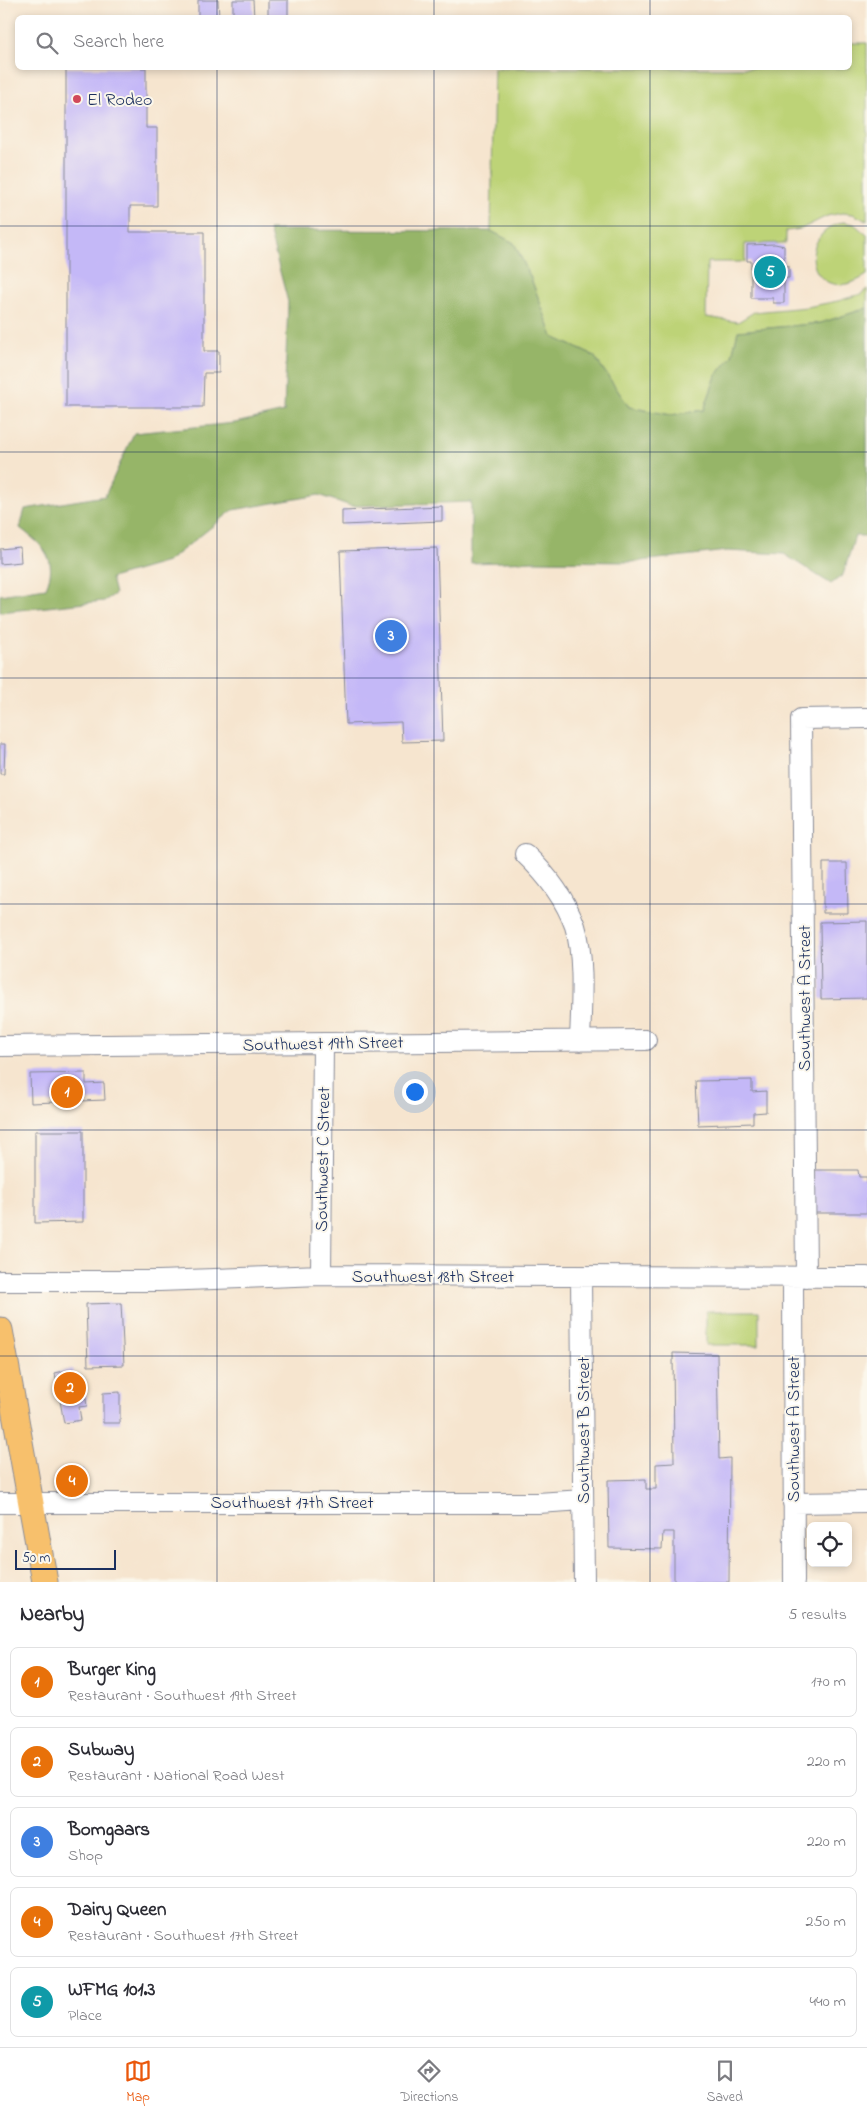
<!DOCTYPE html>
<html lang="en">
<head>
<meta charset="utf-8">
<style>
  :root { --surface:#fff; --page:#f2f2f3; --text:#2b2b33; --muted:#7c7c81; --line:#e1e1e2; --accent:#ea580c }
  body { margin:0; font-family:"Indie Flower",sans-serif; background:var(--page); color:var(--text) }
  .controls { position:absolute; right:15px; bottom:15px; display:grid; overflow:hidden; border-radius:8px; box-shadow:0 2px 8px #0003 }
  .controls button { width:45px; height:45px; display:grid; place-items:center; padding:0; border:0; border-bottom:1px solid var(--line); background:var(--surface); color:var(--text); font:25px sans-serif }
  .scale { position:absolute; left:15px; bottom:12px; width:101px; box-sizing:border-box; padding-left:5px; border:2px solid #1b2f5e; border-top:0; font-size:14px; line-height:18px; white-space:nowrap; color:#1b2f5e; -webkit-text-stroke:4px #fbf7ec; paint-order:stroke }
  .you { position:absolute; left:414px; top:1091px; width:18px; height:18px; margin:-12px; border:4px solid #fff; border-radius:50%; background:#1a73e8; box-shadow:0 0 0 8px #1a73e833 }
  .badge { display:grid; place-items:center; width:32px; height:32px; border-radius:50%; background:var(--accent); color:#fff; font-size:16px; font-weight:700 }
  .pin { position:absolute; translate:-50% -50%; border:2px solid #fff; box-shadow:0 1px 5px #0006 }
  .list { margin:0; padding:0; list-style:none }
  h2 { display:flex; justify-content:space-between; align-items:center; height:65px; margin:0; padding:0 20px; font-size:21px }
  h2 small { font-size:16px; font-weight:400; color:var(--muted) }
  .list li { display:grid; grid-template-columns:32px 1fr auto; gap:15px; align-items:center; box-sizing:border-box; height:70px; margin:0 10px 10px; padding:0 10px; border:1px solid var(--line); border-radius:8px }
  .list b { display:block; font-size:19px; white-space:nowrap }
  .list p { margin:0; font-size:16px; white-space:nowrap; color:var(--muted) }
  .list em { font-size:16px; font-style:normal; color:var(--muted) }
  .icon { flex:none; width:28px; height:28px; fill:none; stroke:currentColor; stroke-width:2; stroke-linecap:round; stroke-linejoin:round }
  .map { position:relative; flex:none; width:867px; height:1582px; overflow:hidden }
  .search { position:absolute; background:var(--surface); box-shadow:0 2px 8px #0003; left:15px; right:15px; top:15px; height:55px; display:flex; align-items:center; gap:12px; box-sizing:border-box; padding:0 18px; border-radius:8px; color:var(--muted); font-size:19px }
  .sheet { height:465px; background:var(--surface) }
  nav { display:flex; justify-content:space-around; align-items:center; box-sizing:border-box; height:70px; border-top:1px solid var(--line); background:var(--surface); font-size:14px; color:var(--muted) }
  nav a { display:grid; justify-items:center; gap:2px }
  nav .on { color:var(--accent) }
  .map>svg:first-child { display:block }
  .green { fill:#bdd377; stroke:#6c816a }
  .forest { fill:#96b568; stroke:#587263 }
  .building { fill:#c4b8f7 }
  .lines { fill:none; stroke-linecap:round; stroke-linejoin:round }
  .minor-casing { stroke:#888a96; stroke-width:22 }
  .major-casing { stroke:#888a96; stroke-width:27 }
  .minor { stroke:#fff; stroke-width:20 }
  .major { stroke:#f7c06c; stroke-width:25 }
  .grid { fill:none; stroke:#1b2f5e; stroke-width:1; stroke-opacity:0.55 }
  .poi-dot { fill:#d1495b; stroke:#fbf7ec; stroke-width:2 }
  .labels { text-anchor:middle; stroke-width:4; stroke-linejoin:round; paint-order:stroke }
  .poi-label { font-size:18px; fill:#1b2f5e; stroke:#fbf7ec; text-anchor:start }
  .street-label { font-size:18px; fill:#1b2f5e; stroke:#fbf7ec }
</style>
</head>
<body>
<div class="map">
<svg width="867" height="1582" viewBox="0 0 867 1582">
  <rect width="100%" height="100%" fill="#fbf7ec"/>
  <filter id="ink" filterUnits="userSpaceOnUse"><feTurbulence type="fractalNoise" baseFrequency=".02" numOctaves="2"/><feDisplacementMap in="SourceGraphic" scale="10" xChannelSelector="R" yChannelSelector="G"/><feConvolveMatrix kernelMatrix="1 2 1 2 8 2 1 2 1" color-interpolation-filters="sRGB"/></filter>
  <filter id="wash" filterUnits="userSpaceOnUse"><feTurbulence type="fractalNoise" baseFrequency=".0096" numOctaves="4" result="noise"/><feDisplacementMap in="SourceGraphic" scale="20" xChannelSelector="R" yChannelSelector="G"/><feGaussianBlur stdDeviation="1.12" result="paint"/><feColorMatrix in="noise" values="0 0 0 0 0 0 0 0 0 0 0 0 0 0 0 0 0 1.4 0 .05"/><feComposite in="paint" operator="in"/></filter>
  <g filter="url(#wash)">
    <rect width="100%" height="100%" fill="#f6e5cf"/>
    <path class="green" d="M850 43H867V221L853 214 842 213 827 216 801 229 786 231V243L745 244V262H707L706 317 738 322 754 312 807 307 838 301 861 294 867 289V308L821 323 738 331 732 356 716 376 704 410 671 415 629 407 594 356 553 337 530 276 514 243 491 231 494 68H850Z
      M843 222 854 224 867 235V275C812 311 791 236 843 222Z
      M706 1311H759V1345H706Z"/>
    <path class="forest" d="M269 230 491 231 514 243 530 276 553 337 594 356 629 407 671 415 704 410 716 376 732 356 738 331 821 323 867 308V536H855L843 575 831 584 784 554 727 551 632 562 536 561 471 563V502L351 506 319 495 233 510 167 562 111 578 115 594 104 601 0 612V595L46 588C59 558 42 545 20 528L25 509 105 496 134 433 235 423 284 412 288 302Z"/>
    <g id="blocks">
      <path class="building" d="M198 0H218L219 18H198Z
        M233 0H253L254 18H233Z
        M268 0H288V18H268Z
        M66 68H146V128H157V206H130V232H204V351H219V373H204L203 407H66Z
        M775 244 784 246V266H789V278H784V303H773V298H751V261H747V245Z
        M442 506V521L342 525V510Z
        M20 547 21 562 0 564V549Z
        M437 548 443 741 402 742 401 722 346 724 340 551Z
        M0 744H5L4 774H0Z
        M823 863H847L848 913H823Z
        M867 921V998L821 999 820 922Z
        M86 1073V1084L104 1083 105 1100 31 1103 30 1074Z
        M752 1080V1092L766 1091V1112L753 1113V1123L698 1125 696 1081Z
        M35 1131H83V1222L35 1223Z
        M812 1170H858L859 1177H867V1213H812Z
        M121 1303 124 1365 88 1366 86 1304Z
        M673 1353 717 1354 719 1459 730 1458 729 1582H674V1532H663L662 1549 609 1548 608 1480 646 1479V1489H656V1464L674 1463Z
        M73 1369 78 1394 85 1393 87 1406 79 1407 81 1420 64 1423 55 1373Z
        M120 1392V1423H103V1393Z
        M83 1469 86 1485 61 1490 58 1473Z"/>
    </g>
  </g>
  <g filter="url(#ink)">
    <use href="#blocks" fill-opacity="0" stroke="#888a96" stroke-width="1"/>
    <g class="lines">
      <defs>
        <path id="minor" d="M525 854C546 874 565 898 575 926 585 957 581 1008 580 1041
          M0 1046 646 1040
          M321 1275 323 1043
          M793 1277 794 1582
          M806 1277 801 719 867 718
          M581 1278 584 1582
          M0 1281H159L321 1275 867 1277
          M0 1503H538L583 1500
          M793 1503 867 1502"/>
        <path id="major" d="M0 1330 45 1582"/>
      </defs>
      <use href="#minor" class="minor-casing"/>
      <use href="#major" class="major-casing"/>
      <use href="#minor" class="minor"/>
      <use href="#major" class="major"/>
    </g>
  </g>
  <path class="grid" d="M217 0V18M434 0V18M650 0V18M217 68V1582M434 68V1582M650 68V1582M0 226H867M0 452H867M0 678H867M0 904H867M0 1130H867M0 1356H867"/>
  <circle class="poi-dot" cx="77" cy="99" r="5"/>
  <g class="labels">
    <g class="poi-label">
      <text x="87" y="105">El Rodeo</text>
    </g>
    <g class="street-label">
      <text transform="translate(804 998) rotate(-90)" y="6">Southwest A Street</text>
      <text transform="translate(323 1043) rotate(-1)" y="6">Southwest 19th Street</text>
      <text transform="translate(322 1159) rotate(-89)" y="6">Southwest C Street</text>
      <text x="433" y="1282">Southwest 18th Street</text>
      <text transform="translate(793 1429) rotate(-90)" y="6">Southwest A Street</text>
      <text transform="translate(583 1430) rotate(-90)" y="6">Southwest B Street</text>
      <text x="292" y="1508">Southwest 17th Street</text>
    </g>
  </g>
</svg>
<div class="controls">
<button><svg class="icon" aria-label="locate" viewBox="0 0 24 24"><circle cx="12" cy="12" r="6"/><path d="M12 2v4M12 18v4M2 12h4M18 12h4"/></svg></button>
</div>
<div class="scale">50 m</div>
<div class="you"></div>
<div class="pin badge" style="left:67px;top:1092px;background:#e8710a">1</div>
<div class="pin badge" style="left:70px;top:1388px;background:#e8710a">2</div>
<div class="pin badge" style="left:391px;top:636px;background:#3f7fe0">3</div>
<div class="pin badge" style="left:72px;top:1481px;background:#e8710a">4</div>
<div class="pin badge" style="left:770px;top:272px;background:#0f9aa8">5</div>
<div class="search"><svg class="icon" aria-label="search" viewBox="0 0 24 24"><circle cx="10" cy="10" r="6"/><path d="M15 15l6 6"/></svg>Search here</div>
</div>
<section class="sheet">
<h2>Nearby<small>5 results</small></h2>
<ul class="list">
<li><span class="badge" style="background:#e8710a">1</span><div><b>Burger King</b><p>Restaurant · Southwest 19th Street</p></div><em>170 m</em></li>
<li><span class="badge" style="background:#e8710a">2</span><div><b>Subway</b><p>Restaurant · National Road West</p></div><em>220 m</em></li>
<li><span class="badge" style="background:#3f7fe0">3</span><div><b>Bomgaars</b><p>Shop</p></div><em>220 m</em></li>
<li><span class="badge" style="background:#e8710a">4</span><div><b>Dairy Queen</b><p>Restaurant · Southwest 17th Street</p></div><em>250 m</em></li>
<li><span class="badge" style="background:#0f9aa8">5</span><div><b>WFMG 101.3</b><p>Place</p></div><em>440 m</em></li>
</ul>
</section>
<nav>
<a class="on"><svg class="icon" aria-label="map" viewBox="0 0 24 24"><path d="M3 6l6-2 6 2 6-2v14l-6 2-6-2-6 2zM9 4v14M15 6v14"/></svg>Map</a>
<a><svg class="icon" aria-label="directions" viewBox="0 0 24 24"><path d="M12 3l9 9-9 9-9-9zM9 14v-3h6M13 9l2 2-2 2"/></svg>Directions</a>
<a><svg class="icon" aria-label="saved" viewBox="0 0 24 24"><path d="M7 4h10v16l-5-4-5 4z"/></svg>Saved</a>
</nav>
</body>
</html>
